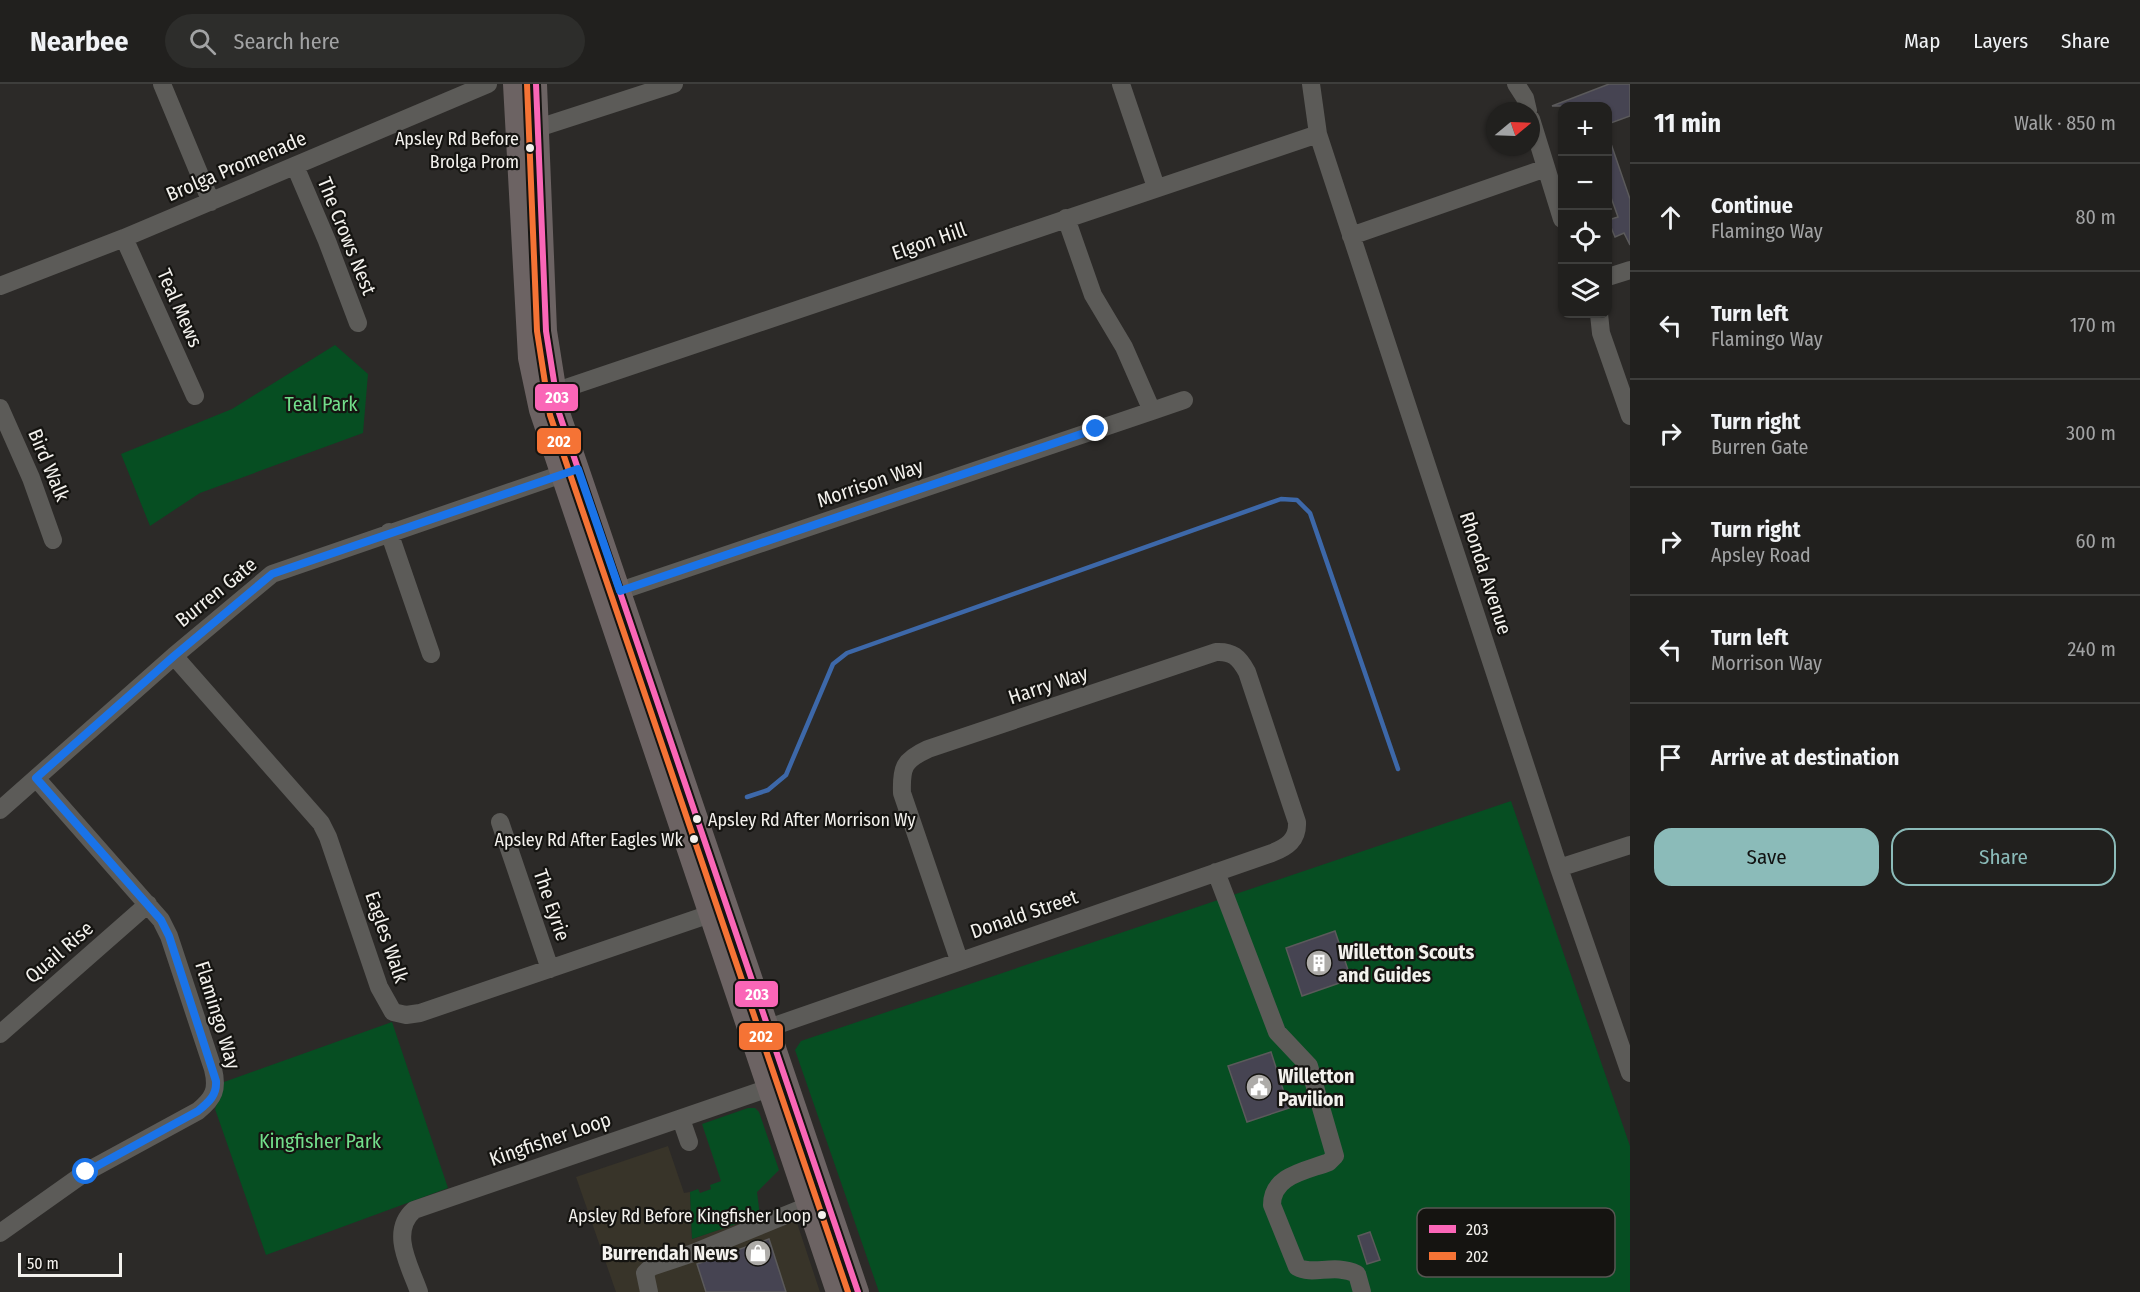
<!DOCTYPE html>
<html lang="en">
<head>
<meta charset="utf-8">
<style>
  :root { --surface:#21201e; --page:#2d2d2b; --text:#f1f3f6; --muted:#a2a3a4; --line:#3e3e3c; --accent:#8bbbb9 }
  body { margin:0; font-family:"Fira Sans Condensed",sans-serif; background:var(--page); color:var(--text) }
  .controls { position:absolute; right:18px; top:18px; display:grid; overflow:hidden; border-radius:12px; box-shadow:0 2px 4px #0004 }
  .controls button { width:54px; height:54px; display:grid; place-items:center; padding:0; border:0; border-bottom:2px solid var(--line); background:var(--surface); color:var(--text); font:30px sans-serif }
  .compass { position:absolute; left:1486px; top:18px; width:54px; height:54px; border-radius:50%; background:var(--surface); box-shadow:0 2px 4px #0004; rotate:71deg }
  .scale { position:absolute; left:18px; bottom:15px; width:104px; box-sizing:border-box; padding-left:6px; border:3px solid #f3f1ed; border-top:0; font-size:16px; line-height:21px; white-space:nowrap; color:#f3f1ed; -webkit-text-stroke:4px #151411; paint-order:stroke }
  .stop { position:absolute; width:18px; height:18px; margin:-14px; border:4px solid #1a73e8; border-radius:50%; background:#fff }
  .stop.end { background:#1a73e8; border-color:#fff; box-shadow:0 2px 6px #0008 }
  .list { margin:0; padding:0; list-style:none }
  h2 { display:flex; justify-content:space-between; align-items:center; height:78px; margin:0; padding:0 24px; font-size:26px }
  h2 small { font-size:20px; font-weight:400; color:var(--muted) }
  .list li { display:grid; grid-template-columns:39px 1fr auto; gap:18px; align-items:center; box-sizing:border-box; height:108px; padding:0 24px; border-top:2px solid var(--line) }
  .list b { display:block; font-size:22px; white-space:nowrap }
  .list p { margin:0; font-size:20px; white-space:nowrap; color:var(--muted) }
  .list em { font-size:20px; font-style:normal; color:var(--muted) }
  .actions { display:flex; gap:12px; padding:18px 24px }
  .actions a { flex:1; padding:14px 0; border:2px solid var(--accent); border-radius:18px; text-align:center; font-size:21px; color:var(--accent) }
  .actions .main { background:var(--accent); color:#111 }
  .icon { flex:none; width:33px; height:33px; fill:none; stroke:currentColor; stroke-width:2; stroke-linecap:round; stroke-linejoin:round }
  .map { position:relative; flex:none; width:1630px; height:1208px; overflow:hidden }
  header { display:flex; align-items:center; gap:36px; box-sizing:border-box; height:84px; padding:0 30px; background:var(--surface); border-bottom:2px solid var(--line) }
  header strong { font-size:28px }
  nav { display:flex; gap:33px; margin-inline-start:auto; font-size:21px }
  .search { width:420px; height:54px; background:var(--page); display:flex; align-items:center; gap:15px; box-sizing:border-box; padding:0 21px; border-radius:33px; color:var(--muted); font-size:22px }
  main { display:flex }
  aside { flex:1; background:var(--surface) }
  .map>svg:first-child { display:block }
  .built { fill:#383429 }
  .green { fill:#064e22 }
  .lines { fill:none; stroke-linecap:round; stroke-linejoin:round }
  .stream { stroke:#3d68a9; stroke-width:4.5 }
  .building { fill:#464452; stroke:#5b5a5b; stroke-width:1.5 }
  .minor { stroke:#5c5b58; stroke-width:18 }
  .major { stroke:#6c6363; stroke-width:22 }
  .bus-1-casing { stroke:#151411; stroke-width:10 }
  .bus-2-casing { stroke:#151411; stroke-width:10 }
  .bus-1 { stroke:#fa66b7; stroke-width:6 }
  .bus-2 { stroke:#f57335; stroke-width:6 }
  .route { stroke:#1a73e8; stroke-width:8 }
  .bus-dot { fill:#f3f1ed; stroke:#151411; stroke-width:2 }
  .labels { text-anchor:middle; stroke-width:4.5; stroke-linejoin:round; paint-order:stroke }
  .bus-label { font-size:18px; fill:#f3f1ed; stroke:#151411; text-anchor:end }
  .street-label { font-size:20px; fill:#f3f1ed; stroke:#151411 }
  .park-label { font-size:20px; fill:#72df8b; stroke:#151411 }
  .poi-label { font-size:20px; font-weight:bold; fill:#f3f1ed; stroke:#151411; text-anchor:start }
  .key { fill:#151411; stroke:#585653; stroke-width:1.5 }
  .key-label { font-size:16px; fill:#f3f1ed }
  .line-badge { stroke:#151411; stroke-width:2 }
  .badge-label { font-size:16px; text-anchor:middle; font-weight:bold; fill:#fff }
</style>
</head>
<body>
<header>
<strong>Nearbee</strong>
<div class="search"><svg class="icon" aria-label="search" viewBox="0 0 24 24"><circle cx="10" cy="10" r="6"/><path d="M15 15l6 6"/></svg>Search here</div>
<nav><a>Map</a><a>Layers</a><a>Share</a></nav>
</header>
<main>
<div class="map">
<svg width="1630" height="1208" viewBox="0 0 1630 1208">
  <rect width="100%" height="100%" fill="#2c2a28"/>
  <path class="built" d="M668 1062 684 1109 690 1108 692 1155 791 1121 820 1208H616L576 1093Z"/>
  <path class="green" d="M335 261 368 290 363 349 200 409 150 442 121 370 232 325Z
    M1511 717 1630 1062V1208H879L795 966 801 957Z
    M392 938 448 1104 266 1171 215 1025 224 998Z
    M748 1024H755L759 1028 779 1086 757 1108 760 1132 692 1155 690 1108 698 1105 700 1109 711 1105 710 1101 721 1097 702 1040Z"/>
  <g class="lines">
    <path class="stream" d="M747 713 768 706 786 691 833 580 847 569 1281 415 1297 416 1310 429 1398 685"/>
  </g>
  <path class="building" d="M1609 0H1630V32L1608 40V22H1552Z
    M1609 54 1630 115V161L1624 149 1615 153 1608 136 1618 133 1608 105Z
    M1335 847 1351 895 1302 912 1286 864Z
    M1271 968 1289 1024 1247 1038 1228 982Z
    M1370 1148 1380 1176 1367 1180 1358 1152Z
    M769 1155 786 1208H706L697 1180Z"/>
  <g class="lines">
    <path class="minor" d="M162 0 211 118
      M1121 0 1156 103
      M1311 0 1318 50 1559 784 1630 989
      M1516 0 1525 14 1528 27
      M1531 35 1562 135
      M538 44 674 0
      M295 82 327 157 358 239
      M1351 152 1546 84
      M124 154 195 312
      M1608 193 1630 186
      M0 202 124 154 488 0
      M1599 230 1601 249 1630 332
      M554 308 1318 50
      M0 324 31 394 53 456
      M1152 327 1184 316
      M389 448 431 570
      M608 511 1152 327 1124 263 1093 211 1066 134
      M174 572 321 739 328 753 379 903 393 928 406 931 420 929 722 826
      M0 726 174 572 272 490 574 386
      M500 738 550 885
      M1559 784 1630 761
      M1216 788 1277 948 1309 982 1335 1072 1329 1078C1306 1087 1272 1091 1272 1121L1297 1183C1313 1192 1334 1179 1357 1190L1362 1208
      M757 948 1272 769C1287 763 1298 756 1297 738L1247 588C1239 573 1232 567 1216 568L928 665C904 676 901 683 902 709L959 876
      M0 950 148 820
      M681 1035 689 1058
      M0 1149 86 1088 198 1027C214 1014 218 1005 213 985L169 852 161 836 36 694
      M419 1208C410 1182 389 1148 414 1126L781 1000
      M649 1208 645 1189 651 1183 693 1169 808 1122"/>
    <path class="major" d="M514 0 529 274 540 326 837 1208
      M536 0 546 247 559 329 858 1208"/>
    <defs>
      <path id="bus-1" d="M536 0 546 247 559 329 858 1208"/>
      <path id="bus-2" d="M527 0 537 247 550 331 848 1208"/>
    </defs>
    <use href="#bus-1" class="bus-1-casing"/>
    <use href="#bus-2" class="bus-2-casing"/>
    <use href="#bus-1" class="bus-1"/>
    <use href="#bus-2" class="bus-2"/>
  </g>
  <g class="lines">
    <path class="route" d="M86 1088 198 1027C209 1018 217 1011 216 997L169 852 161 836 36 694 174 572 272 490 578 385 620 507 1096 345"/>
  </g>
  <defs>
    <symbol id="building-disc" viewBox="-11 -11 22 22"><circle r="9.5" fill="#adaba8" stroke="#151411"/><path d="M-4-6H4V6H1V3H-1V6H-4ZM-2.5-4.3h1.7v1.8h-1.7ZM.8-4.3h1.7v1.8H.8ZM-2.5-1h1.7V.8h-1.7ZM.8-1h1.7V.8H.8Z" fill="#fff"/></symbol>
    <symbol id="civic-disc" viewBox="-11 -11 22 22"><circle r="9.5" fill="#adaba8" stroke="#151411"/><path d="M-.6-6.5H3V-4.5H.6V-3L4-1V1h2V6H-6V1h2V-1L-.6-3ZM-1.2 2.5V6h2.4V2.5Z" fill="#fff"/></symbol>
    <symbol id="shop-disc" viewBox="-11 -11 22 22"><circle r="9.5" fill="#adaba8" stroke="#151411"/><path d="M-5-2.5h2.3a2.7 3.5 0 0 1 5.4 0H5L5.5 6h-11ZM-1.5-2.5h3a1.5 2.3 0 0 0-3 0Z" fill="#fff"/></symbol>
  </defs>
  <g fill-rule="evenodd">
    <use href="#building-disc" x="1304" y="864" width="30" height="30"/>
    <use href="#civic-disc" x="1244" y="988" width="30" height="30"/>
    <use href="#shop-disc" x="743" y="1154" width="30" height="30"/>
  </g>
  <g class="bus-dot">
    <circle cx="530" cy="64" r="5"/>
    <circle cx="697" cy="735" r="5"/>
    <circle cx="694" cy="755" r="5"/>
    <circle cx="822" cy="1131" r="5"/>
  </g>
  <g class="labels">
    <g class="bus-label">
      <text x="519" y="61">Apsley Rd Before<tspan x="519" dy="23">Brolga Prom</tspan></text>
      <text x="708" y="742" text-anchor="start">Apsley Rd After Morrison Wy</text>
      <text x="683" y="762">Apsley Rd After Eagles Wk</text>
      <text x="811" y="1138">Apsley Rd Before Kingfisher Loop</text>
    </g>
    <g class="street-label">
      <text transform="translate(236 82) rotate(-23)" y="7">Brolga Promenade</text>
      <text transform="translate(347 152) rotate(68)" y="7">The Crows Nest</text>
      <text transform="translate(929 157) rotate(-19)" y="7">Elgon Hill</text>
      <text transform="translate(180 224) rotate(66)" y="7">Teal Mews</text>
      <text transform="translate(49 381) rotate(67)" y="7">Bird Walk</text>
      <text transform="translate(870 399) rotate(-19)" y="7">Morrison Way</text>
      <text transform="translate(1486 489) rotate(72)" y="7">Rhonda Avenue</text>
      <text transform="translate(216 508) rotate(-39)" y="7">Burren Gate</text>
      <text transform="translate(1048 601) rotate(-18)" y="7">Harry Way</text>
      <text transform="translate(552 821) rotate(71)" y="7">The Eyrie</text>
      <text transform="translate(1024 830) rotate(-19)" y="7">Donald Street</text>
      <text transform="translate(387 853) rotate(71)" y="7">Eagles Walk</text>
      <text transform="translate(59 868) rotate(-41)" y="7">Quail Rise</text>
      <text transform="translate(218 931) rotate(73)" y="7">Flamingo Way</text>
      <text transform="translate(550 1055) rotate(-19)" y="7">Kingfisher Loop</text>
    </g>
    <g class="park-label">
      <text x="321" y="327">Teal Park</text>
      <text x="320" y="1064">Kingfisher Park</text>
    </g>
    <g class="poi-label">
      <text x="1338" y="875">Willetton Scouts<tspan x="1338" dy="23">and Guides</tspan></text>
      <text x="1278" y="999">Willetton<tspan x="1278" dy="23">Pavilion</tspan></text>
      <text x="738" y="1176" text-anchor="end">Burrendah News</text>
    </g>
  </g>
  <rect x="1417" y="1124" width="198" height="69" rx="9" class="key"/>
  <rect x="1429" y="1141" width="27" height="8" fill="#fa66b7"/>
  <rect x="1429" y="1168" width="27" height="8" fill="#f57335"/>
  <g class="key-label">
    <text x="1466" y="1151">203</text>
    <text x="1466" y="1178">202</text>
  </g>
  <g class="line-badge">
    <rect x="534" y="299" width="45" height="29" rx="6" fill="#fa66b7"/>
    <rect x="536" y="343" width="46" height="28" rx="6" fill="#f57335"/>
    <rect x="734" y="896" width="45" height="28" rx="6" fill="#fa66b7"/>
    <rect x="738" y="938" width="46" height="29" rx="6" fill="#f57335"/>
  </g>
  <g class="badge-label">
    <text x="557" y="319">203</text>
    <text x="559" y="363">202</text>
    <text x="757" y="916">203</text>
    <text x="761" y="958">202</text>
  </g>
</svg>
<div class="controls">
<button>+</button>
<button>−</button>
<button><svg class="icon" aria-label="locate" viewBox="0 0 24 24"><circle cx="12" cy="12" r="6"/><path d="M12 2v4M12 18v4M2 12h4M18 12h4"/></svg></button>
<button><svg class="icon" aria-label="layers" viewBox="0 0 24 24"><path d="M12 4l9 5-9 5-9-5zM3 14l9 5 9-5"/></svg></button>
</div>
<svg class="compass" viewBox="-18 -18 36 36"><path d="M0-13l5 13h-10z" fill="#e53935"/><path d="M0 13l5-13h-10z" fill="#a2a3a4"/></svg>
<div class="scale">50 m</div>
<div class="stop" style="left:86px;top:1088px"></div>
<div class="stop end" style="left:1096px;top:345px"></div>
</div>
<aside>
<h2>11 min<small>Walk · 850 m</small></h2>
<ul class="list">
<li><svg class="icon" aria-label="ahead" viewBox="0 0 24 24"><path d="M12 20V5M6 11l6-6 6 6"/></svg><div><b>Continue</b><p>Flamingo Way</p></div><em>80 m</em></li>
<li><svg class="icon" aria-label="left" viewBox="0 0 24 24"><path d="M17 20v-9H6M10 6l-5 5 5 5"/></svg><div><b>Turn left</b><p>Flamingo Way</p></div><em>170 m</em></li>
<li><svg class="icon" aria-label="right" viewBox="0 0 24 24"><path d="M7 20v-9h11M14 6l5 5-5 5"/></svg><div><b>Turn right</b><p>Burren Gate</p></div><em>300 m</em></li>
<li><svg class="icon" aria-label="right" viewBox="0 0 24 24"><path d="M7 20v-9h11M14 6l5 5-5 5"/></svg><div><b>Turn right</b><p>Apsley Road</p></div><em>60 m</em></li>
<li><svg class="icon" aria-label="left" viewBox="0 0 24 24"><path d="M17 20v-9H6M10 6l-5 5 5 5"/></svg><div><b>Turn left</b><p>Morrison Way</p></div><em>240 m</em></li>
<li><svg class="icon" aria-label="arrive" viewBox="0 0 24 24"><path d="M6 21V4h12l-3 4 3 4H6"/></svg><div><b>Arrive at destination</b></div></li>
</ul>
<div class="actions"><a class="main">Save</a><a>Share</a></div>
</aside>
</main>
</body>
</html>
